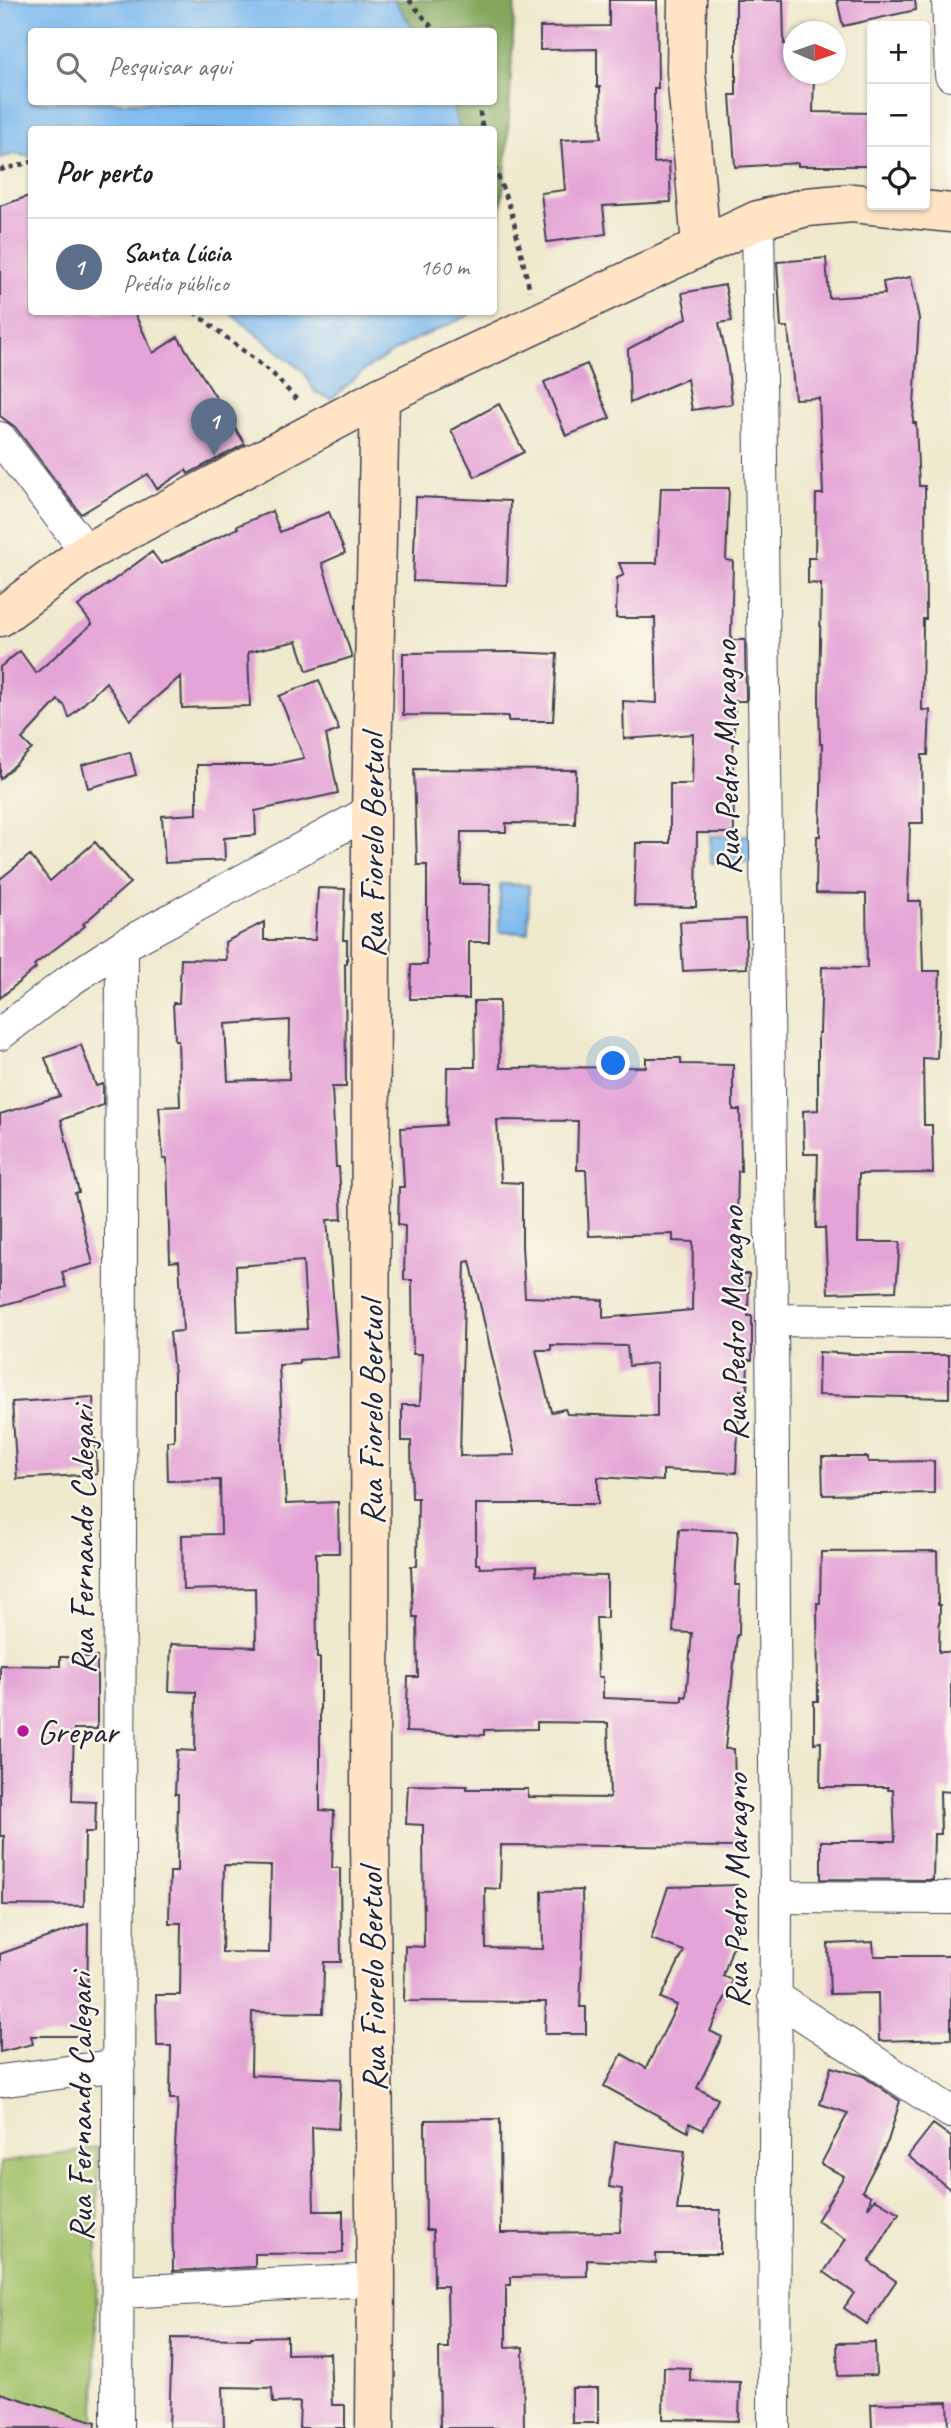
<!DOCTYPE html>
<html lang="pt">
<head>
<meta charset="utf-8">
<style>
  :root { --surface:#fff; --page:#f6f6f6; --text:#202124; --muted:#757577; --line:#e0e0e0; --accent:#b5179e }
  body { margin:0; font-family:Caveat,sans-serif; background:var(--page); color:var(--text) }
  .controls { position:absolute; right:21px; top:21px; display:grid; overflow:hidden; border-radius:7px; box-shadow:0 2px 5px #0004 }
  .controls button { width:63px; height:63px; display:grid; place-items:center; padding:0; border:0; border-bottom:2px solid var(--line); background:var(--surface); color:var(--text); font:35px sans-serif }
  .compass { position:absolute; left:783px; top:21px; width:63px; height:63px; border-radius:50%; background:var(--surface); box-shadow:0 2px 5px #0004; rotate:92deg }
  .you { position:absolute; left:614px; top:1064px; width:24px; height:24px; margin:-18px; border:5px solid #fff; border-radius:50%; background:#1a73e8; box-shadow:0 0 0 10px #1a73e833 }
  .badge { display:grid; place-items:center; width:46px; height:46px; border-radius:50%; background:var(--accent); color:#fff; font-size:23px; font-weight:700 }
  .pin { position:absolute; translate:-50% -58px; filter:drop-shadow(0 2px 4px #0008) }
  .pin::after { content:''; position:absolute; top:37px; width:24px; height:21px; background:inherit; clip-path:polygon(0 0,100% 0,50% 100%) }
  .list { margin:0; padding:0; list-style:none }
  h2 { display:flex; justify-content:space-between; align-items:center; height:91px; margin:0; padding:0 28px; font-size:30px }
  h2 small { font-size:23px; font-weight:400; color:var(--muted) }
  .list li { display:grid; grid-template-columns:46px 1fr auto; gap:21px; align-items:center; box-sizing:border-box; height:98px; padding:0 28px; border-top:2px solid var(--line) }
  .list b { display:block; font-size:26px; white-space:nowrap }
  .list p { margin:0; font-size:23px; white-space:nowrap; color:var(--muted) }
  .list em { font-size:23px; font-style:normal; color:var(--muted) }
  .icon { flex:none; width:38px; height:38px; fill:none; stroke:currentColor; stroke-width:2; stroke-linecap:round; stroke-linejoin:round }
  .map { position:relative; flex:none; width:951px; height:2428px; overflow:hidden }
  .search { position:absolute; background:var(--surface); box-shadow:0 2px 5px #0004; left:28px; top:28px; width:469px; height:77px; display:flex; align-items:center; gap:18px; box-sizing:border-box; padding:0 24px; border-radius:7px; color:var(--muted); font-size:26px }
  .panel { position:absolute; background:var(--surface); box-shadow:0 2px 5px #0004; left:28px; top:126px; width:469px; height:189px; border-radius:7px }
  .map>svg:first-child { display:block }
  .green { fill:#a3c169; stroke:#627252; stroke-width:2 }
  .forest { fill:#82a75d; stroke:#52644c; stroke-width:2 }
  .water { fill:#7bb9ee; stroke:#4e6e94; stroke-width:2 }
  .building { fill:#e4a4d7; fill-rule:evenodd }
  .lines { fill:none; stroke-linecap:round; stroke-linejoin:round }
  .street-casing { stroke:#414051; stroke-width:34 }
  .secondary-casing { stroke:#414051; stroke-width:41 }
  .path { stroke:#414051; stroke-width:4.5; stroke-dasharray:5 5; stroke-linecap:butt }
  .street { stroke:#fff; stroke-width:32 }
  .secondary { stroke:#ffe4c6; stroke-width:38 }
  .poi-dot { fill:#b5179e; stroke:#fbf7ec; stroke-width:2.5 }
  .labels { text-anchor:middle; stroke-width:5; stroke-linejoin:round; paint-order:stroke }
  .street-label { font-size:35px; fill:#22223b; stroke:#fbf7ec }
  .poi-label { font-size:35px; fill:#22223b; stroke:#fbf7ec; text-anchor:start }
</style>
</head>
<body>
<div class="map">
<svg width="951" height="2428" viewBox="0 0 951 2428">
  <rect width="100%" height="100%" fill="#fbf7ec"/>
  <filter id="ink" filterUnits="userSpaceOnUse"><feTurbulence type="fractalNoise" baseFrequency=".0143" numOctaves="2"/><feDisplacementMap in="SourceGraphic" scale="14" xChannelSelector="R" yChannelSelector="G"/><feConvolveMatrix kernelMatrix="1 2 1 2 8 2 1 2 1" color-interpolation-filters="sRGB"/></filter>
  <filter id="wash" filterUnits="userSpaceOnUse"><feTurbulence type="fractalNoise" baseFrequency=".00686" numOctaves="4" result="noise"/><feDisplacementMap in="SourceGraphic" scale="28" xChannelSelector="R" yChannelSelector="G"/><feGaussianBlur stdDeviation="1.57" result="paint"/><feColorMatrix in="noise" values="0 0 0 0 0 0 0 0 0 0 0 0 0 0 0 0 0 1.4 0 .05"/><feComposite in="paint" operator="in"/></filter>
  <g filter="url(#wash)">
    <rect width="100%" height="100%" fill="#efe9cd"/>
    <path class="green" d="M98 2147 95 2428H0V2163Z"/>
    <path class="forest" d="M394 0H515L507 153 495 265 494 130 459 129 451 102H494V32L415 31Z"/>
    <path class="water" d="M0 0H394L415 31 32 32V102H451L459 129 32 130 31 157 15 154 0 158Z
      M229 312H471L468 316 412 341 366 369 331 399 315 392 304 372Z
      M753 835 754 862 711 863 710 836Z
      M500 884 529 885 528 933 499 932Z"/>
    <g id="blocks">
      <path class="building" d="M609 0H657L658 88H654V163L669 162 671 202 603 206 606 234 547 242 541 193 565 190 561 140 601 138 600 87H597V49L540 50V27L609 26Z
        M736 0H783L784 44H794V74H814L813 112 872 113V166H798V163L735 167 730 95H736Z
        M837 0H915L916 10 843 26Z
        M32 195V312H134L153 353 178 337 245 444 188 474 186 470 157 489 148 474 81 514 15 427 0 416V206Z
        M826 258 829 298 885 294 883 282 911 277 919 319 913 423H916L919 486H925L926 619H923L922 710H930L928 755H922L923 823H910L908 901H921L923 971H940L937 1059 923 1058 924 1125H932L933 1173 859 1174 858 1242H900L896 1291 828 1293 825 1228H816L818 1154H804L803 1111 818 1110V1033H820L822 967 867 968 866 894 816 893 817 836H820L822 744H820L819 700 821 584 808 583V558H815L816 494H823L819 398 795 399 788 327H781L777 262Z
        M725 285 732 321 719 323 727 360 732 404 692 410 687 379 630 403 628 349 687 318 682 293Z
        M587 364 610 418 566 436 544 382Z
        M499 404 524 452 475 477 451 430Z
        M661 488H729L726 560 733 561 731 640H745L746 701H735L733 749 734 833H697L696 907 634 906 636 843H670V784H692L693 734 624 739 623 701 657 703 655 618H616L617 578 624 575 619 563H657Z
        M416 497 510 501 507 585 413 581Z
        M272 511 280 532 329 512 345 553 322 563 352 657 307 671 297 641 248 652 250 706 182 708 181 676 130 720 106 682 69 718 65 706 58 700 22 739 32 749 0 779V667L20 651 36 673 92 624 78 606 152 552 161 564 238 528 237 526Z
        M511 652 557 654 553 721H508V716L403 715V653Z
        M319 680 339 730 326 735 338 793 255 811 256 835 224 838 225 860 165 863 162 816 197 814V765H271L304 758 279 696Z
        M130 752 136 775 88 788 82 765Z
        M414 769 576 770 575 824 506 823V832H461L460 884H490L489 942H469V999H410L411 965H427V865H417Z
        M95 842 130 883 83 924 85 926 34 965 36 968 0 998V879L30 855 50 881Z
        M318 888 345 889 343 940H347V964H345L346 1087H332L336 1167H339L342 1219 327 1220 338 1357 299 1360V1364L279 1365 286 1504 338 1502 339 1553H316L317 1658H320V1810L334 1811 332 1868H340L341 1962H324L323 2013 252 2012 251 2075 341 2079 338 2129 312 2127 314 2211H343V2253L255 2254V2267L173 2271 172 2193 178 2099H170L171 2046H157L156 1995H180L181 1923H169L170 1872H177L178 1794H175L177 1750 195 1751 196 1692 169 1691 171 1644 256 1647 255 1588 183 1590 182 1535 221 1534 220 1480 168 1481 167 1441H174V1375L170 1332 183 1331 179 1261 170 1262 167 1159H163L159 1107 180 1106 178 1040H175L173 1003H179L181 959 226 960 225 942 264 922V940H315ZM290 1020 289 1079 228 1081 225 1024ZM303 1261 307 1329 238 1332 236 1266ZM224 1865 271 1866 269 1953 222 1952Z
        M745 919 747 968 683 971 680 922Z
        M474 1001H499L500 1068 646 1067V1058H681V1064L733 1065V1110H740L741 1171H738L736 1274H749L748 1316H752V1360H748L747 1391 740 1390 736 1473 663 1470V1481L598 1477V1504H476V1564H479L480 1568 536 1566V1575L607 1576V1618H596L598 1677H603V1698L682 1701V1696L686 1697 692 1633 673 1632 679 1529 738 1531 735 1585H740L739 1635H737L725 1749H734L737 1847 501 1845 500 1889 485 1888 486 1948 543 1949 542 1891 582 1890 583 1936 580 2007H586V2034H545L546 2002 404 2001 405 1946 424 1947 423 1825 406 1824 408 1785 467 1786V1789H528V1797L610 1798 608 1723 537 1722V1729L484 1730V1735L406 1732 408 1677H418L417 1617H413L411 1566H417L418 1498H412L411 1441H402V1405H420L422 1354H413L412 1280H404L405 1226 398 1225 399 1187H404L401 1128 446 1125 447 1067H475ZM497 1120 578 1121 577 1170H586L589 1236 673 1234V1241L693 1242 692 1310 603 1318V1300L525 1297 522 1246V1183L501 1182ZM470 1261 515 1455 460 1456 465 1262ZM551 1345 627 1346 629 1366 657 1363V1417L567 1414 565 1409 551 1412 536 1350H551Z
        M81 1045 96 1086 103 1084V1105L61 1120 79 1192 75 1193 93 1264 62 1272 66 1287 0 1306V1114L60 1096 45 1058Z
        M819 1352 870 1355H949V1398L818 1395Z
        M93 1397 97 1474 17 1479 12 1402Z
        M822 1457H868V1462L934 1461V1493L823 1495Z
        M937 1551 938 1605H940L939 1652H951V1792L940 1791 941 1834H934L933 1880 821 1879V1841H895L893 1790H888V1787H820L821 1742 814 1743V1701H818L817 1603H820L821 1552Z
        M60 1657H97V1729H74L72 1801 96 1802 95 1832H85L84 1906 3 1905 4 1836H0V1665L60 1666Z
        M737 1885 739 1928 723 1976 733 1980 710 2031 722 2037 697 2088 718 2099 703 2130 689 2123 688 2132 604 2086 622 2054 646 2068 677 2005 661 1998 684 1951 651 1939 668 1887Z
        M88 1923 87 2036H31L33 2044 0 2052V1954Z
        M873 1942 874 1956H951V2039L879 2041 878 1993 830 1994 828 1944Z
        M831 2067 863 2076 900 2101 888 2141 862 2191 871 2196 868 2208 875 2199 899 2213 869 2262 896 2281 867 2324 844 2308 854 2293 824 2272 846 2239 817 2221 844 2176 821 2164 848 2113 820 2104Z
        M500 2119 501 2233 620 2232 622 2189 609 2187 615 2142 685 2151 677 2210H720V2254H656V2263L587 2260V2276L511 2277V2285H506V2348L523 2347 524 2428H440L439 2348H448L447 2286H434L433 2230H426L425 2120Z
        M933 2124 951 2137V2190L908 2156Z
        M287 2336V2354L330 2353 332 2405H345V2428H299L300 2402 273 2403 272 2388 223 2387 224 2428H169L172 2338 251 2339V2337Z
        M875 2342 876 2375 838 2376 837 2343Z
        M664 2367 690 2368V2381L740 2382 739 2421 663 2419Z
        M572 2388H598V2423H572Z
        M0 2393 96 2422 95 2428H0Z
        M948 2402 949 2428H872L871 2404Z"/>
    </g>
  </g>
  <g filter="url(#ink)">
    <use href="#blocks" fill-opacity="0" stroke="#414051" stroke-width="2"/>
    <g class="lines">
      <defs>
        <path id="street" d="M948 0 951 75
          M758 220 772 1320 776 1897 774 2428
          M0 438 87 552
          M0 1034 69 981 122 946 371 811
          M772 1320 951 1322
          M776 1897 951 1898
          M774 1996 951 2112
          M0 2081 119 2065
          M118 2292 376 2280
          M117 2428 122 946"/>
        <path id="secondary" d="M687 0 686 72 701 245
          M0 617 87 552 380 397 758 220 807 207 852 203 951 213
          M375 2428 376 2280 370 1839 371 811 380 397"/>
      </defs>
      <use href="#street" class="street-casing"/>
      <use href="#secondary" class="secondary-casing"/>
      <path class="path" d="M409 0 436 32
        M478 102 483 130
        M494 166 511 210 530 291
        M0 170 32 162
        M194 312 273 374 299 402"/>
      <use href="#street" class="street"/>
      <use href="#secondary" class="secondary"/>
    </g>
  </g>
  <circle class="poi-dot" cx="23" cy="1731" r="7"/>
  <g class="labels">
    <g class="street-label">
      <text transform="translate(726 758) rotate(-91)" y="12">Rua Pedro Maragno</text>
      <text transform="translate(372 846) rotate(-90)" y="12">Rua Fiorelo Bertuol</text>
      <text transform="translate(733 1324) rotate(-91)" y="12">Rua Pedro Maragno</text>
      <text transform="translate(371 1413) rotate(-90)" y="12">Rua Fiorelo Bertuol</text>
      <text transform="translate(82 1540) rotate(-90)" y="12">Rua Fernando Calegari</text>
      <text transform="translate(736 1891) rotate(-90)" y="12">Rua Pedro Maragno</text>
      <text transform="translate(372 1980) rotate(-91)" y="12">Rua Fiorelo Bertuol</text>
      <text transform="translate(80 2107) rotate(-90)" y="12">Rua Fernando Calegari</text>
    </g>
    <g class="poi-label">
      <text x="37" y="1743">Grepar</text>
    </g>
  </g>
</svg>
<div class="controls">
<button>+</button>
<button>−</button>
<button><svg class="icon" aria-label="locate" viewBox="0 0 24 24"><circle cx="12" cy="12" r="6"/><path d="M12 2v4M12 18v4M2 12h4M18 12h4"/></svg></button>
</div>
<svg class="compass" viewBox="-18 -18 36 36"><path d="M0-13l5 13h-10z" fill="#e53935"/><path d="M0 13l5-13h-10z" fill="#757577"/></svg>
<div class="you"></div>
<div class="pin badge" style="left:214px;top:456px;background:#5c6f8a">1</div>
<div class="search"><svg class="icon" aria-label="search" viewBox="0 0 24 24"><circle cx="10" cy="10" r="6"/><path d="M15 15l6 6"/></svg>Pesquisar aqui</div>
<section class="panel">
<h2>Por perto<small></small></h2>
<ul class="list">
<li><span class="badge" style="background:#5c6f8a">1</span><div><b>Santa Lúcia</b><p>Prédio público</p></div><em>160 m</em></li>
</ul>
</section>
</div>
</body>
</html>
